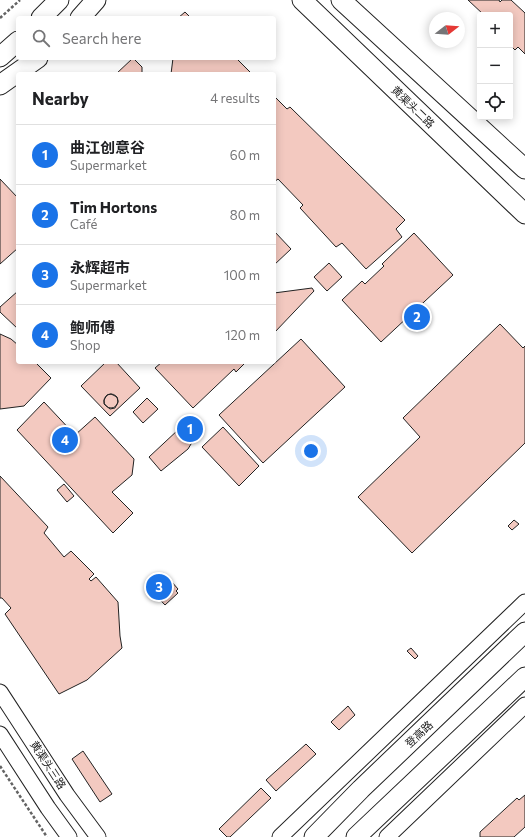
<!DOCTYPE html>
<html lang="en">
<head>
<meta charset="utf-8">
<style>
  :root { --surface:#fff; --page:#f6f6f6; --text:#202124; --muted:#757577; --line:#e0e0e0; --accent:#1a73e8 }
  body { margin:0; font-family:Commissioner,"Noto Sans SC",sans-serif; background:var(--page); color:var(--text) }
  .controls { position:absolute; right:12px; top:12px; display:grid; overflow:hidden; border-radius:4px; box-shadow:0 2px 10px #0003 }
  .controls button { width:36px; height:36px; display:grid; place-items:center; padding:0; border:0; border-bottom:1px solid var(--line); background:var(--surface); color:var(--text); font:20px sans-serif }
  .compass { position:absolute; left:429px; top:12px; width:36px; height:36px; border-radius:50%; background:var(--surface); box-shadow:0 2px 10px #0003; rotate:73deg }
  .you { position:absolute; left:311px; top:451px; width:14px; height:14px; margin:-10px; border:3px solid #fff; border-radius:50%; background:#1a73e8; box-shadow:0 0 0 6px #1a73e833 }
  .badge { display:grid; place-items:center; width:26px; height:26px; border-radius:50%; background:var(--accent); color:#fff; font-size:13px; font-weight:700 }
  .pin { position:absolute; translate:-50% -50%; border:2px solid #fff; box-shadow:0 1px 4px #0006 }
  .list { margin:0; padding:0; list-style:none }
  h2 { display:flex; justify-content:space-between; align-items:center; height:52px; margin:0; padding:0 16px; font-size:17px }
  h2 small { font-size:13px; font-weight:400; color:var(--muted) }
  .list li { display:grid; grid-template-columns:26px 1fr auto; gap:12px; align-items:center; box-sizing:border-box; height:60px; padding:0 16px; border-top:1px solid var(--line) }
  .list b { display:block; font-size:15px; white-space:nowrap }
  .list p { margin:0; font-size:13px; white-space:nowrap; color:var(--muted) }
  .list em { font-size:13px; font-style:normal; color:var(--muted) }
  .icon { flex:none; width:22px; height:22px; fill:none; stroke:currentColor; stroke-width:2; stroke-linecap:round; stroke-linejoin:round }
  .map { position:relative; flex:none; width:525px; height:837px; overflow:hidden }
  .search { position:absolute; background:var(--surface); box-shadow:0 2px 10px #0003; left:16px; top:16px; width:260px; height:44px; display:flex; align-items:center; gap:10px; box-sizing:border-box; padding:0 14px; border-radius:4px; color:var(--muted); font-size:15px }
  .panel { position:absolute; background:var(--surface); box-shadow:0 2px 10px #0003; left:16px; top:72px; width:260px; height:292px; border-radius:4px }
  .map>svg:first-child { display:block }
  .building { fill:#f3c9c0; stroke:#222; fill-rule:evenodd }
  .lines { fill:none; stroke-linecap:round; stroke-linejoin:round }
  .minor-casing { stroke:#222; stroke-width:17 }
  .major-casing { stroke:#222; stroke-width:21 }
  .path { stroke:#646464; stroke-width:2.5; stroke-dasharray:3 2; stroke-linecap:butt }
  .minor { stroke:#fff; stroke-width:15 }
  .major { stroke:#fff; stroke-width:19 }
  .labels { text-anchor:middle; stroke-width:3; stroke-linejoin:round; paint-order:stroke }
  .street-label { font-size:11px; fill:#222; stroke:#fff }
</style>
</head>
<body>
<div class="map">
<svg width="525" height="837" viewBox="0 0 525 837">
  <rect width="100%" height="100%" fill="#fff"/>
  <path class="building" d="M468 0H499L500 2 502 0H511L525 13V54L518 47 515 50 510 45V15H484Z
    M185 12 191 18H178Z
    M133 58 142 67V74H116Z
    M173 58H236L252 74H171Z
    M274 96 287 109 290 107 405 220 396 229 402 237 366 269 342 243 336 247 301 209 300 208 303 205 278 179 274 182Z
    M0 179 18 198V248L0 264Z
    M274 231 291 249 274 265Z
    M414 233 453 275 381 342 342 300 362 281 365 284 384 266 382 264Z
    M329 263 342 277 327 291 314 277Z
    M312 288 314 291 274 333V293Z
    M18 291V329L0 312V307Z
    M500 324 523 348 525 346V443L412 553 358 497 420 437 403 418Z
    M0 334 11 339 18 345V362H35L51 378 24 406 0 409Z
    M301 339 345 387 263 463 219 415Z
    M106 362H116L140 388 110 416 81 386ZM111 394 117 397 118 402 115 408 110 409 104 404V400L107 395Z
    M162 362H246L236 372 234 369 193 408 155 368Z
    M104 401a7 7 0 1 1 14 0a7 7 0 1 1-14 0Z
    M147 398 158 409 143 423 133 412Z
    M44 402 75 435 95 417 134 459 132 475 112 492 133 513 113 533 17 430Z
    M223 427 259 466 239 486 202 447Z
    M179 429 188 431 194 439 188 449 161 471 149 457Z
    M0 476 48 527 44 533 64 557 71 551 94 574 89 579 91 581 96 577 118 602 120 636 122 648 87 680 59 694 5 614 11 608 2 598H0Z
    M64 484 74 496 67 502 57 490Z
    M514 520 519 524 512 530 508 526Z
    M164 573 178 589 176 591 178 593 165 605 148 587Z
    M411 648 418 656 415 659 407 651Z
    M348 706 355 715 339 730 331 722Z
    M306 744 316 754 276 791 266 780Z
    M83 751 112 794 100 802 72 759Z
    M261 788 271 798 230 837H227L219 829Z
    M525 795V827L514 837H480V832L517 798 519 800Z"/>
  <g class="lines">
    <defs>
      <path id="minor" d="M0 692 67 795 98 837
        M0 734 48 808 69 837
        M280 837 525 602
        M387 837 525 705"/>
      <path id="major" d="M302 0 525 214
        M341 0 525 169
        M41 18 59 0
        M80 18 96 0
        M0 57 18 41
        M0 85 38 58
        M314 837 361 789 525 632
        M356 837 525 677"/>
    </defs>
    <use href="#minor" class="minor-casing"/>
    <use href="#major" class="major-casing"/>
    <path class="path" d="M0 18 20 0
      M0 766 47 837"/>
    <use href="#minor" class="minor"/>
    <use href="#major" class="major"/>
  </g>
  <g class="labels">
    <g class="street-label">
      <text transform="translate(413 107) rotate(44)" y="4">黄渠头二路</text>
      <text transform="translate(419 734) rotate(-43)" y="4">登高路</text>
      <text transform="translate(48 765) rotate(57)" y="4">黄渠头三路</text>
    </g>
  </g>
</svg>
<div class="controls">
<button>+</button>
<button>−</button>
<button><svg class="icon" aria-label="locate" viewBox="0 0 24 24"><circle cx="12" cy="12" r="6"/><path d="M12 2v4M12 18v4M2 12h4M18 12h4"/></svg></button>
</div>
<svg class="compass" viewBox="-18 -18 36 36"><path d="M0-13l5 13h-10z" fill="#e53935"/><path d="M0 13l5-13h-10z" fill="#757577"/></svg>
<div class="you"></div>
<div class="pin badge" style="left:190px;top:429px">1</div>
<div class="pin badge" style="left:417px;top:317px">2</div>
<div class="pin badge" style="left:159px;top:587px">3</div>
<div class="pin badge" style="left:65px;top:440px">4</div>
<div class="search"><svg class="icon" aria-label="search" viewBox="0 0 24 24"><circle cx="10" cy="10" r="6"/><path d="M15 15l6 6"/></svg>Search here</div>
<section class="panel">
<h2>Nearby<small>4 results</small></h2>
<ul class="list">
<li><span class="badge">1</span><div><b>曲江创意谷</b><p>Supermarket</p></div><em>60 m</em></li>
<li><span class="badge">2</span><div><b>Tim Hortons</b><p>Café</p></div><em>80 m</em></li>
<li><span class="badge">3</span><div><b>永辉超市</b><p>Supermarket</p></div><em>100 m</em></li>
<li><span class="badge">4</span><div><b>鲍师傅</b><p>Shop</p></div><em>120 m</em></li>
</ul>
</section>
</div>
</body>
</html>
